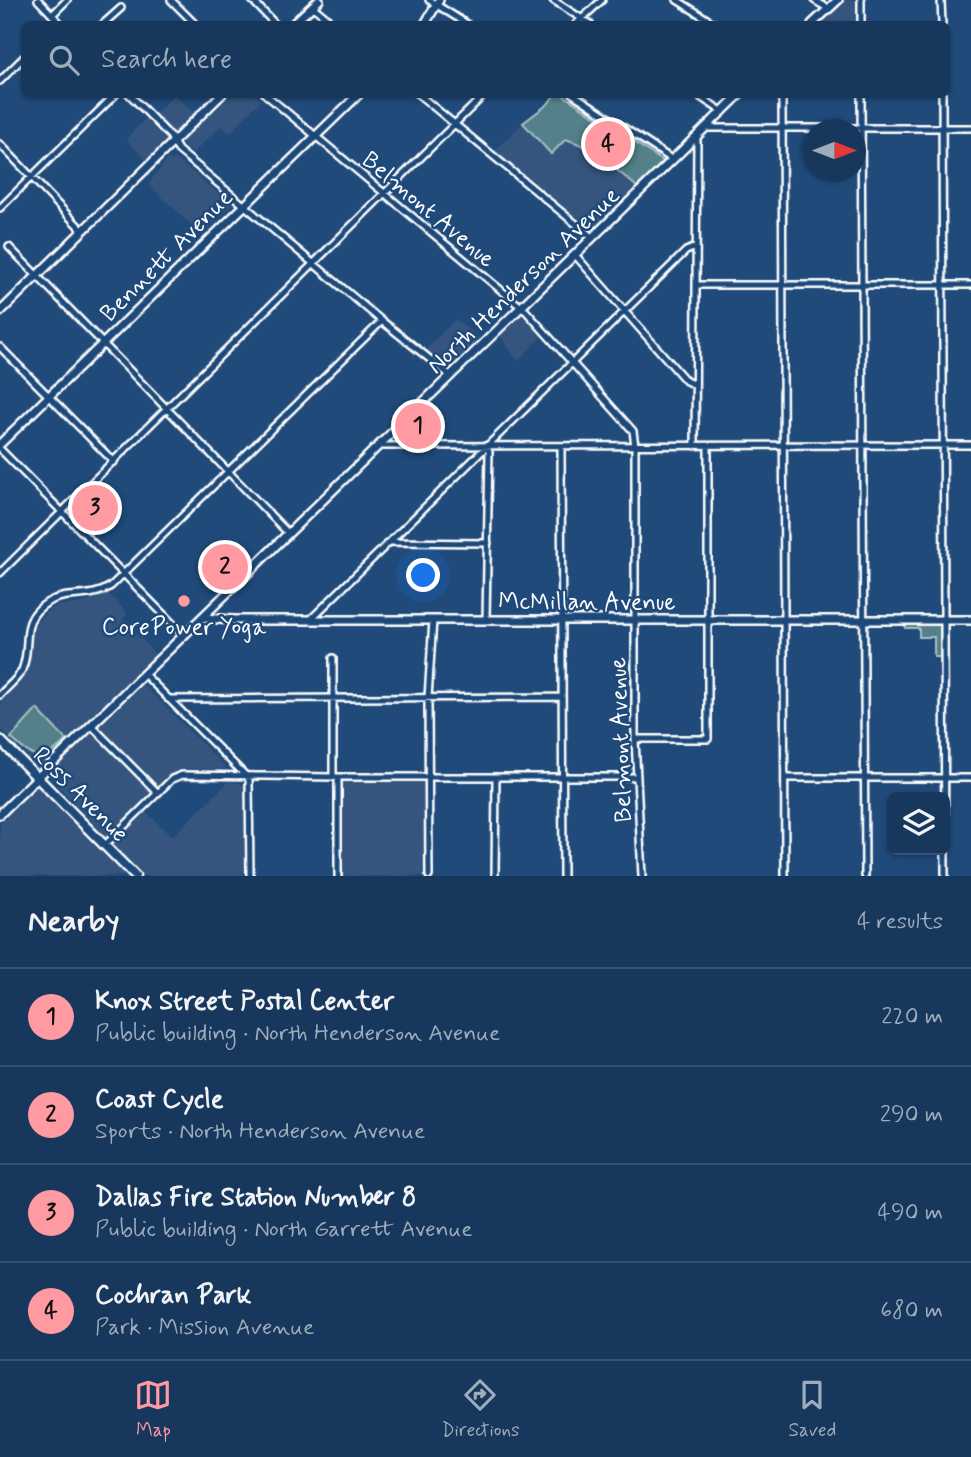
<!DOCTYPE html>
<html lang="en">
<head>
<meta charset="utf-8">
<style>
  :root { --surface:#17385c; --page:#244365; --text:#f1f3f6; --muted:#9eacbb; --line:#365272; --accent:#ff9aa2 }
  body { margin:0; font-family:Mynerve,sans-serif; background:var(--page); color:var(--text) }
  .controls { position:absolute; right:21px; bottom:21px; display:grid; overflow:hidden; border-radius:10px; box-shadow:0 2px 5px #0004 }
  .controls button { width:63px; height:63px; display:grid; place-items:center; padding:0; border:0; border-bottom:2px solid var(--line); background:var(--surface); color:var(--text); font:35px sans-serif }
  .compass { position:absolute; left:803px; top:119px; width:63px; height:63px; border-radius:50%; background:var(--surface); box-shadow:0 2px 5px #0004; rotate:90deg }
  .you { position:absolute; left:424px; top:576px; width:24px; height:24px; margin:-18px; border:5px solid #fff; border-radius:50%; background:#1a73e8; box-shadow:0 0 0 10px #1a73e833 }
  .badge { display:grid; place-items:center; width:46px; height:46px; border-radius:50%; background:var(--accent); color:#111; font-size:23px; font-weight:700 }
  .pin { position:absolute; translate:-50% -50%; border:4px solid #fff; box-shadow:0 2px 7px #0006 }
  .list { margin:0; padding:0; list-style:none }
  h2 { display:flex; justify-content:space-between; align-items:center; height:91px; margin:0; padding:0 28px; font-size:30px }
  h2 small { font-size:23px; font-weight:400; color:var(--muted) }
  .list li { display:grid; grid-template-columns:46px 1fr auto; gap:21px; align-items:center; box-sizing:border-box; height:98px; padding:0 28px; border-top:2px solid var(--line) }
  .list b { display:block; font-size:26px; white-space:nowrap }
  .list p { margin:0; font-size:23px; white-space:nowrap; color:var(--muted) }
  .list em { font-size:23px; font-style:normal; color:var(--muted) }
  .icon { flex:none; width:38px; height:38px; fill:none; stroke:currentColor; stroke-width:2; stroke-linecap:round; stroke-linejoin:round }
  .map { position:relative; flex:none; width:971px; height:876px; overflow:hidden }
  .search { position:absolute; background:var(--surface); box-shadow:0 2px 5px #0004; left:21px; right:21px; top:21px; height:77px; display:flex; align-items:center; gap:18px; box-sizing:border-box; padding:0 24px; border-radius:10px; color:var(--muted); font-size:26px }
  .sheet { height:483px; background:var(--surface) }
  nav { display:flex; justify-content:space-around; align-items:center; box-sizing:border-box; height:98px; border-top:2px solid var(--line); background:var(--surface); font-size:19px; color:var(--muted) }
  nav a { display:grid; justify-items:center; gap:4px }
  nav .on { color:var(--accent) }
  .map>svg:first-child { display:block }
  .built { fill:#35557e }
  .green { fill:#528089; stroke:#a8c0c4; stroke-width:2 }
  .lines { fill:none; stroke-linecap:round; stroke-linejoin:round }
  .minor-casing { stroke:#fff; stroke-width:10 }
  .tertiary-casing { stroke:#fff; stroke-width:12 }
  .secondary-casing { stroke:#fff; stroke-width:13 }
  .minor { stroke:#1f4a7a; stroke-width:5 }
  .tertiary { stroke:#1f4a7a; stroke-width:7 }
  .secondary { stroke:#1f4a7a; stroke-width:8 }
  .poi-dot { fill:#ff9aa2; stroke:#1f4a7a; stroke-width:2.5 }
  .labels { text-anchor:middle; stroke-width:5; stroke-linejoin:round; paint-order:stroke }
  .street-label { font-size:24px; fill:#fff; stroke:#1f4a7a }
  .poi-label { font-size:24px; fill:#fff; stroke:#1f4a7a }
</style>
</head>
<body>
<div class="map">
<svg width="971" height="876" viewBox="0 0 971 876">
  <rect width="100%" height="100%" fill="#1f4a7a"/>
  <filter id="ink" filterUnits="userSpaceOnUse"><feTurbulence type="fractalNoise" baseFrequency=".0143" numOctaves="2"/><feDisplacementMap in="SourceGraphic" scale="14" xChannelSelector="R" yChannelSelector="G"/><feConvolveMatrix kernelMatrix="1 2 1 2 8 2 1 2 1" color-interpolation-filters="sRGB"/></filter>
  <g filter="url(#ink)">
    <path class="built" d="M845 0H857L856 24H820Z
      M174 94 197 115 180 132 173 134 155 115Z
      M232 94 255 95 261 100 230 133 221 126 193 153 184 147 181 143Z
      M145 119 166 141 147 161 126 139Z
      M523 123 550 153 566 138 592 149 637 187 592 232 493 152Z
      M175 158 232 205 202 235 148 184 168 159 172 161Z
      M525 314 543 335 518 361 499 334 521 315Z
      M456 319 483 342 449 371 424 351Z
      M109 594 128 614 123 619 157 656 39 767 0 728V702L22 680 28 668 33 628 46 612 57 606 82 603Z
      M143 684 227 769H181L107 838 48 775Z
      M342 781H426L425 876H342Z
      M228 782 240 783 245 787 244 876H144L113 844 146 812 172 837Z
      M37 787 125 876H0V823Z"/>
    <path class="green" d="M555 94 563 95 664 162 637 187 592 149 566 139 551 154 523 123 548 104Z
      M905 624H939L942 628V657H934V637H919V628H905Z
      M37 709 66 740C43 764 33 759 11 738Z"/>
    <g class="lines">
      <defs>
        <path id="minor" d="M38 0 61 24
          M171 0 195 24
          M252 0 275 24
          M429 0 467 24
          M553 0 590 24
          M677 0 715 24
          M814 0 829 9
          M861 0V24
          M941 0 942 24
          M312 6 334 24
          M52 15 67 0
          M103 24 121 8
          M576 24 602 0
          M0 81 24 57
          M129 94 170 136 178 150 382 321 451 376
          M265 94 526 311 633 431 635 446V739L642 876
          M418 94 593 238
          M573 94 673 160
          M696 94 723 112
          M782 94 785 876
          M861 94 865 876
          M942 94 945 876
          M706 128H971
          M0 144 83 231
          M0 208 116 94
          M9 247 288 533
          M576 256 686 381 695 385
          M696 285H971
          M0 347 114 462
          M379 446 971 445
          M561 446 563 876
          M695 446 697 137
          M0 449 184 635
          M391 542 488 543
          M0 573 485 94
          M311 619 686 251 696 247
          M486 620 489 452 487 446
          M144 674 249 779 250 876
          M0 695C7 687 17 680 22 670 33 644 17 621 48 602 67 591 90 600 111 586L382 321
          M168 699 562 697
          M92 726 158 793
          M635 739H708V446
          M333 777V658
          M785 778H971
          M105 845 172 779 182 775 333 777H637
          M338 876V777
          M429 876 428 698 433 620
          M495 876 496 777"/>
        <path id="tertiary" d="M293 24 319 0
          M425 24 439 0
          M812 24 838 0
          M0 312 222 94
          M0 444 359 94
          M203 618 234 620H971
          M0 814 740 94"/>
        <path id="secondary" d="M0 740 135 876"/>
      </defs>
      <use href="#minor" class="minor-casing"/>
      <use href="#tertiary" class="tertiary-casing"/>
      <use href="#secondary" class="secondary-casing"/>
      <use href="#minor" class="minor"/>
      <use href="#tertiary" class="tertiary"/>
      <use href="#secondary" class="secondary"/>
    </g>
  </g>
  <circle class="poi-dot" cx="184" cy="601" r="7"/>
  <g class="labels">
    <g class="street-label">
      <text transform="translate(429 209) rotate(40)" y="8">Belmont Avenue</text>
      <text transform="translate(166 255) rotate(-45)" y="8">Bennett Avenue</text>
      <text transform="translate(523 280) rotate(-44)" y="8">North Henderson Avenue</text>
      <text x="587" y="609">McMillan Avenue</text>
      <text transform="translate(620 740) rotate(-92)" y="8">Belmont Avenue</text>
      <text transform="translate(81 794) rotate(45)" y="8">Ross Avenue</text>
    </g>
    <g class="poi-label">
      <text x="184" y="634">CorePower Yoga</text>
    </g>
  </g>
</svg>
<div class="controls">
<button><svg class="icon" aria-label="layers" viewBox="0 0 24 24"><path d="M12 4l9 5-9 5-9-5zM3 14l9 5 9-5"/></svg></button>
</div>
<svg class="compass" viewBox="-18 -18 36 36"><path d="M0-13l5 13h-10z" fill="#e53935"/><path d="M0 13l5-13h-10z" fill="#9eacbb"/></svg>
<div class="you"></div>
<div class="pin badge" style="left:418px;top:426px">1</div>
<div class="pin badge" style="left:225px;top:567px">2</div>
<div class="pin badge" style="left:95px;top:508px">3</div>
<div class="pin badge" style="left:608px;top:144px">4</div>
<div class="search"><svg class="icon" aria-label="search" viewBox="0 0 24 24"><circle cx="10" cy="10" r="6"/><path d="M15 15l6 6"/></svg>Search here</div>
</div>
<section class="sheet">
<h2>Nearby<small>4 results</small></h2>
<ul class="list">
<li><span class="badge">1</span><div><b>Knox Street Postal Center</b><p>Public building · North Henderson Avenue</p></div><em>220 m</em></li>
<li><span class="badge">2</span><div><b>Coast Cycle</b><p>Sports · North Henderson Avenue</p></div><em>290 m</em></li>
<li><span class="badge">3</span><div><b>Dallas Fire Station Number 8</b><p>Public building · North Garrett Avenue</p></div><em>490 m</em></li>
<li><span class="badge">4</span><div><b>Cochran Park</b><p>Park · Mission Avenue</p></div><em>680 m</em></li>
</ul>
</section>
<nav>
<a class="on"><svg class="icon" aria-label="map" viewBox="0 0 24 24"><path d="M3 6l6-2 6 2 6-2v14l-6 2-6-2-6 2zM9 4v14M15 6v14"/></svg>Map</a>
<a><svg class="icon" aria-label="directions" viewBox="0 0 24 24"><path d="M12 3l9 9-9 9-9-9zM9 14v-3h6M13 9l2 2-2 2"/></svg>Directions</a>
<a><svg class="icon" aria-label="saved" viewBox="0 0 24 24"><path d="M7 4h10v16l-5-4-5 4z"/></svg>Saved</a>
</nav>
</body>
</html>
